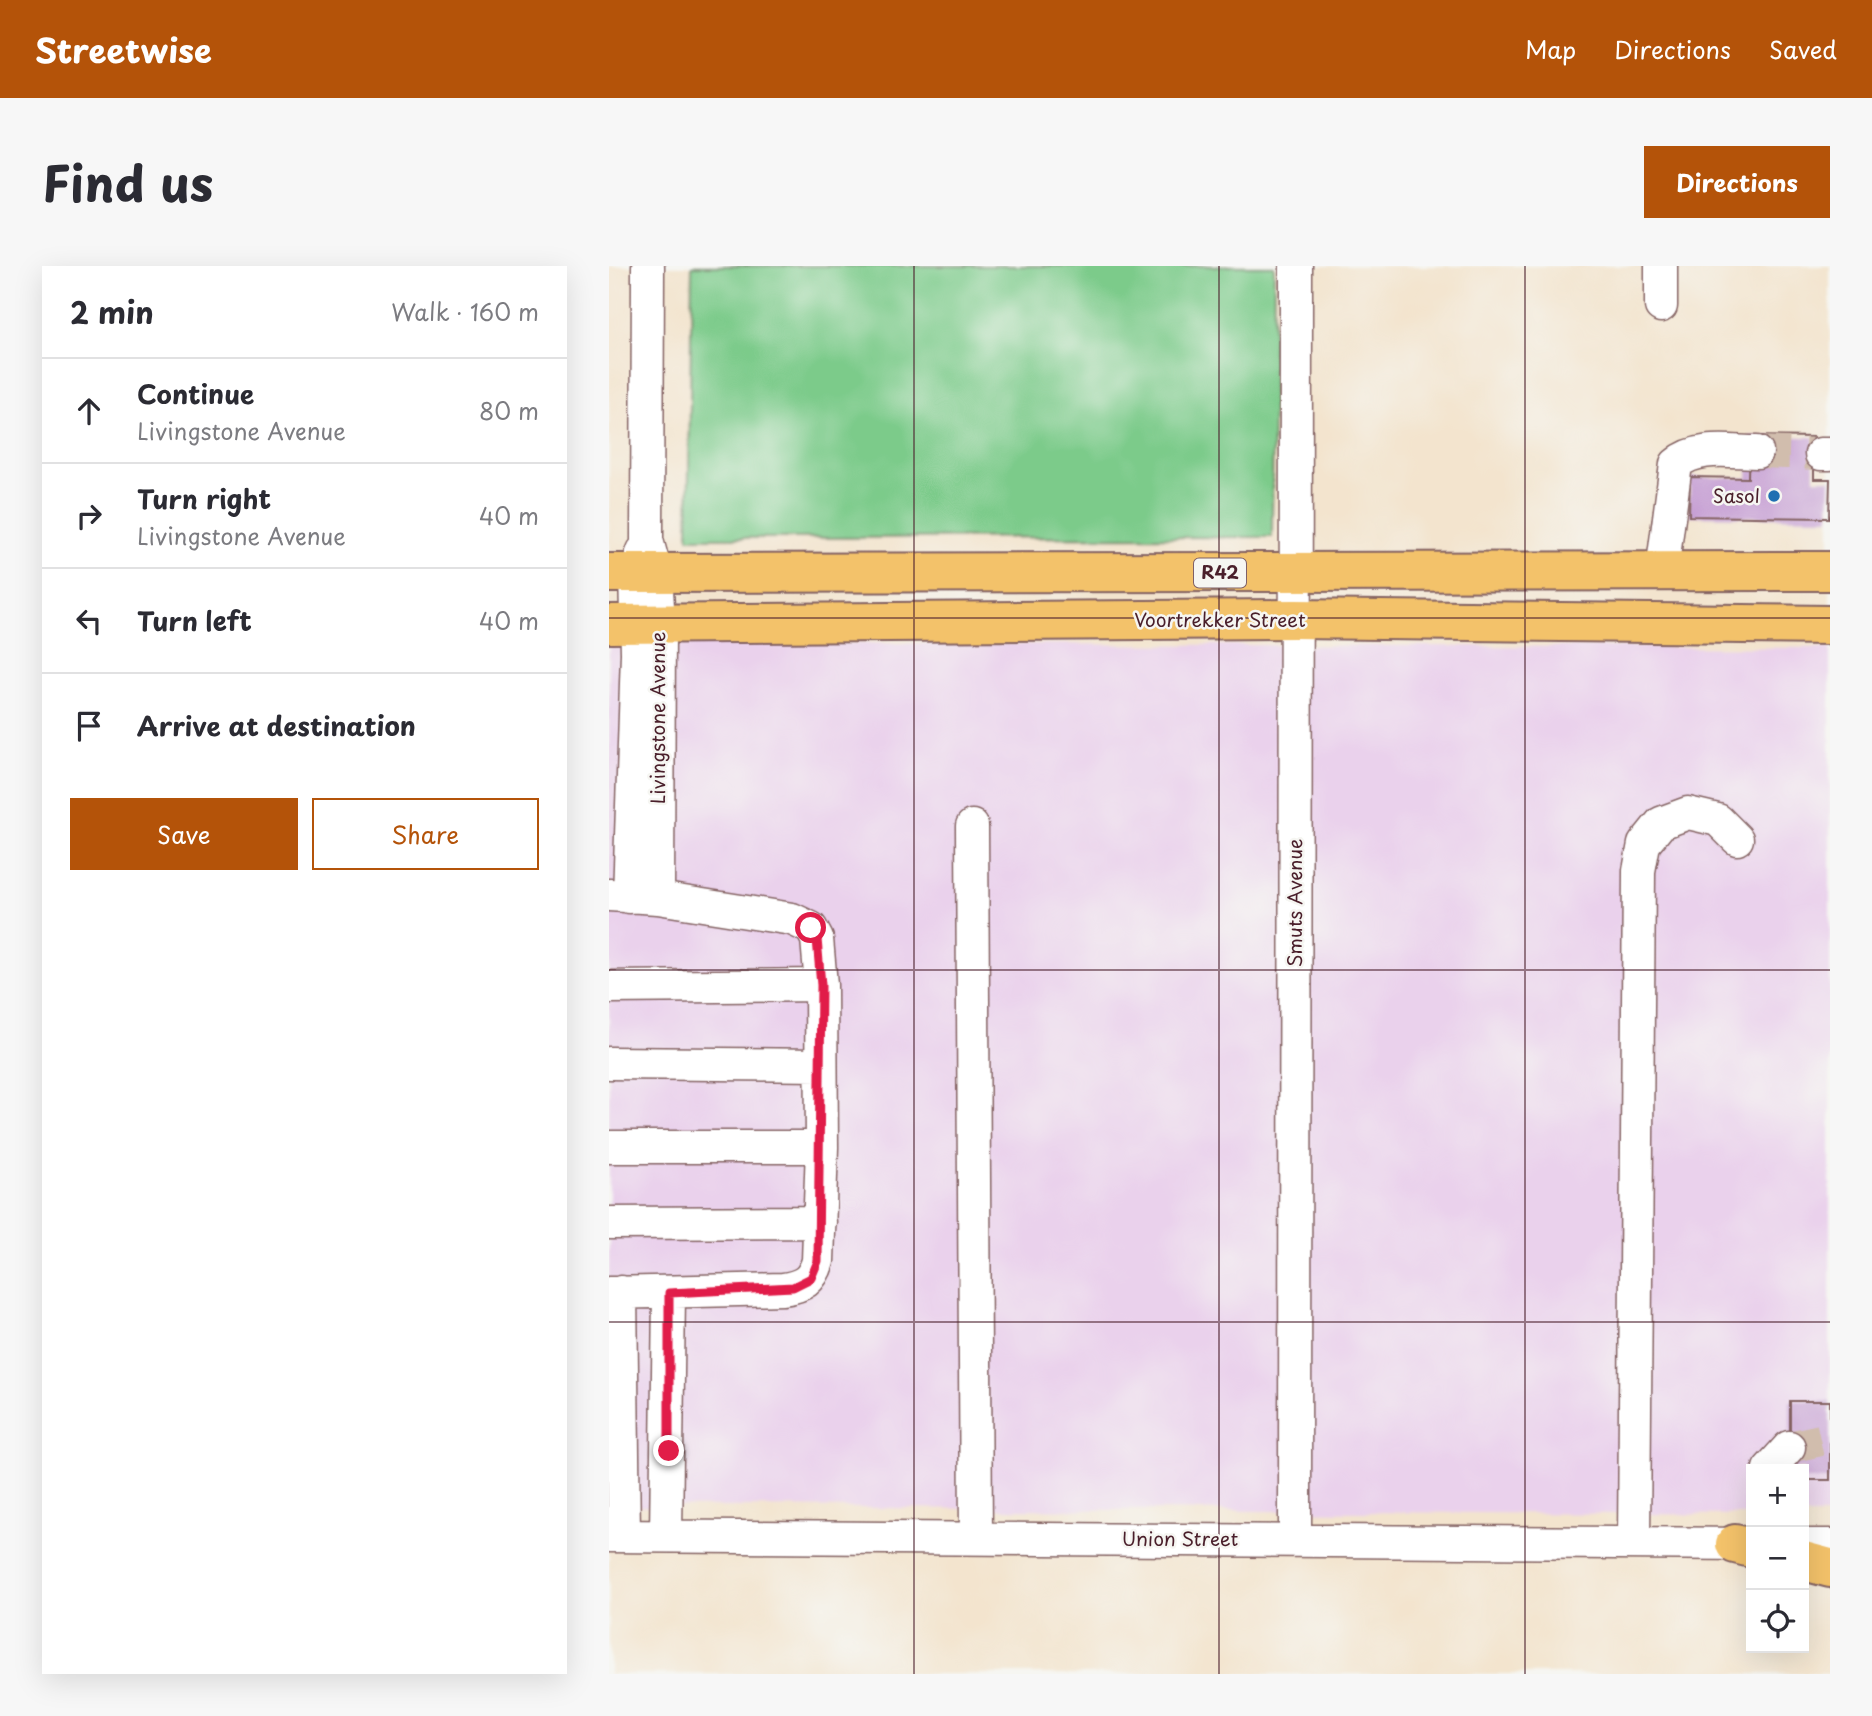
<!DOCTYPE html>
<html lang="en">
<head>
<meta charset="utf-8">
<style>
  :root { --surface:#fff; --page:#f7f7f7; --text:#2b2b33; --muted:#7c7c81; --line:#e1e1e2; --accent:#b45309 }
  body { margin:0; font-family:"Playpen Sans",sans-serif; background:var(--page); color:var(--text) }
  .controls { position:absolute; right:21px; bottom:21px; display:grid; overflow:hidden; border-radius:0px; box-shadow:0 7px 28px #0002 }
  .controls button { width:63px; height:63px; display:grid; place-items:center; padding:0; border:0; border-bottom:2px solid var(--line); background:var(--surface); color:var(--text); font:35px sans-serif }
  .stop { position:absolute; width:21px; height:21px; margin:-16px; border:5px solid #e11d48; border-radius:50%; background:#fff }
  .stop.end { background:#e11d48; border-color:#fff; box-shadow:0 2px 7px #0008 }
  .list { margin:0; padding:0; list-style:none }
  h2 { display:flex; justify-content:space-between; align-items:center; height:91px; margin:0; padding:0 28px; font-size:30px }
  h2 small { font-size:23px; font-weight:400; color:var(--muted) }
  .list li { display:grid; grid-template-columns:46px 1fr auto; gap:21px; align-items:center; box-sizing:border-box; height:105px; padding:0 28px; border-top:2px solid var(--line) }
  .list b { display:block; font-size:26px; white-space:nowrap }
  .list p { margin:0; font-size:23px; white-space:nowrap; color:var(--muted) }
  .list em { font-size:23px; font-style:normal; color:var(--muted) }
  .actions { display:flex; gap:14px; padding:21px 28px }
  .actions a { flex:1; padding:16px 0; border:2px solid var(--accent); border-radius:0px; text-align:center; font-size:24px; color:var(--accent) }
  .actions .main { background:var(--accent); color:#fff }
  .icon { flex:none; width:38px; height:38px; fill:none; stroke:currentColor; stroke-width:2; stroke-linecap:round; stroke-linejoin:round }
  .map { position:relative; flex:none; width:1221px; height:1408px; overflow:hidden; border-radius:0px }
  header { display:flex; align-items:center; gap:42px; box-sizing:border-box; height:98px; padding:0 35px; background:var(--accent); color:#fff }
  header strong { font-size:33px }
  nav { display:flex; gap:38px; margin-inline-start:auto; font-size:24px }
  .intro { display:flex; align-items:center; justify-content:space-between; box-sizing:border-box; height:168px; padding:0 42px }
  h1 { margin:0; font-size:49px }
  .button { padding:18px 32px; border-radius:0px; background:var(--accent); color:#fff; font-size:24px; font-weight:700 }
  main { display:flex; gap:42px; padding:0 42px }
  aside { flex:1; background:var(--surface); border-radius:0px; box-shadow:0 7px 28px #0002 }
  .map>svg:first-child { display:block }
  .built { fill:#ead1ec }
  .green { fill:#7ccb8a; stroke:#63755a; stroke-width:2 }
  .building { fill:#c298d1 }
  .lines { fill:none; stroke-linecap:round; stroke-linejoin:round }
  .minor-tunnel { stroke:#d1bdad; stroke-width:32; stroke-dasharray:32 16; stroke-linecap:butt }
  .minor-casing { stroke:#856464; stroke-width:35 }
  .major-casing { stroke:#856464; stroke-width:42 }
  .minor { stroke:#fff; stroke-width:32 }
  .major { stroke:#f3c26a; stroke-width:38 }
  .route { stroke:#e11d48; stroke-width:9 }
  .grid { fill:none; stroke:#4a1f2b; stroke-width:2; stroke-opacity:0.55 }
  .poi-dot { fill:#1f6fb2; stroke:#f6f6f2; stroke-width:2.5 }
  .labels { text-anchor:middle; stroke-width:5; stroke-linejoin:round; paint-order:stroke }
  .shield { fill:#f6f6f2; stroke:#7e6067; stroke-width:2 }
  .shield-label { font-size:18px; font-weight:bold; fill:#4a1f2b }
  .poi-label { font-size:19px; fill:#4a1f2b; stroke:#f6f6f2; text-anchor:end }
  .street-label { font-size:19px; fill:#4a1f2b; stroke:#f6f6f2 }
</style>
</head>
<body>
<header>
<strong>Streetwise</strong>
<nav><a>Map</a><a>Directions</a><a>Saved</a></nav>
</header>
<div class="intro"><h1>Find us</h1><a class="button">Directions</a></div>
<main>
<aside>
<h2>2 min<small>Walk · 160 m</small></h2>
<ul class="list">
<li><svg class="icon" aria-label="ahead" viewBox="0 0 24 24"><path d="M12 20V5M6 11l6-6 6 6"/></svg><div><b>Continue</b><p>Livingstone Avenue</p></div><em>80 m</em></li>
<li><svg class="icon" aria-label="right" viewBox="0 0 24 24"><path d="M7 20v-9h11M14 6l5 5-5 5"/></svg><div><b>Turn right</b><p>Livingstone Avenue</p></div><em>40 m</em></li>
<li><svg class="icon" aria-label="left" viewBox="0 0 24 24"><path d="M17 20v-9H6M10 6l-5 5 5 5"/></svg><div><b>Turn left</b></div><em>40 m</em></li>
<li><svg class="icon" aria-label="arrive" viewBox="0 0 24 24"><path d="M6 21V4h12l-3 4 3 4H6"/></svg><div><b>Arrive at destination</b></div></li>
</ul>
<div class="actions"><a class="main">Save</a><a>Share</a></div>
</aside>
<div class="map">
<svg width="1221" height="1408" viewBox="0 0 1221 1408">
  <rect width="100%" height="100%" fill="#f6f6f2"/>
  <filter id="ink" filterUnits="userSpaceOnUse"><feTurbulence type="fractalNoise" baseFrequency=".0143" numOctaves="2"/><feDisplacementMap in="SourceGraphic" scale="14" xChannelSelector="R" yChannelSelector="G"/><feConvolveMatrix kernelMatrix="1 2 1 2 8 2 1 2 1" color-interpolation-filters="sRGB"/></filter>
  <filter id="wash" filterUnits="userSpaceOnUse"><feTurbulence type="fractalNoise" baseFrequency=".00686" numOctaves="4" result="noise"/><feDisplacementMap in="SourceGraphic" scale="28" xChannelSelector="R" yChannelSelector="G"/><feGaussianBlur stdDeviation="1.57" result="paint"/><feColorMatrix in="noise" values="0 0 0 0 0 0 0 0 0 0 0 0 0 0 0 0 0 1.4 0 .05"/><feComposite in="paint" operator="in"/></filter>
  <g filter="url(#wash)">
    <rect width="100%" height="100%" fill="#f3e4ce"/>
    <path class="built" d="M0 376 1221 382V1249H1195V1203H1142V1249L0 1240Z"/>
    <path class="green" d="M83 0H665L663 271 79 272Z"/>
    <g id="blocks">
      <path class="building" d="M1140 170 1205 171V213H1221L1220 252 1080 250 1081 211 1139 212Z
        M1181 1135H1221V1214H1195V1203H1181Z"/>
    </g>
  </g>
  <g filter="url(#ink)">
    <use href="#blocks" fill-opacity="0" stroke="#856464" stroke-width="2"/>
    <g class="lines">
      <path class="minor-tunnel" d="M1148 186 1212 188
        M1180 1181 1221 1172"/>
      <defs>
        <path id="minor" d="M39 0 38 274 47 307 50 358 49 632
          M1052 0V40
          M1212 188H1221
          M1053 306 1067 198C1088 179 1122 186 1148 186
          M363 560 367 1272
          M0 629 49 632 183 653 202 662 208 673 212 719 213 881 209 995C203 1015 194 1020 174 1023L0 1027
          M20 631 28 387 26 307 34 285
          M0 721 212 719
          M0 797 212 799
          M0 881H213
          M0 957 211 956
          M12 1026 15 1270
          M1160 1203 1180 1181
          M0 1270 1142 1278
          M57 1270 60 1027
          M686 1274 687 0
          M1025 1277 1030 605 1035 578 1052 557 1079 547 1109 554 1128 573
          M1195 1279H1221"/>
        <path id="major" d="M0 307 1221 305
          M0 358 686 353 1221 359
          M1126 1278 1142 1282
          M1195 1295 1221 1302"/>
      </defs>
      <use href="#minor" class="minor-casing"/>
      <use href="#major" class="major-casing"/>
      <use href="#minor" class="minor"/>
      <use href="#major" class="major"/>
    </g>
  </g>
  <g class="lines" filter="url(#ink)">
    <path class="route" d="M60 1185V1027L184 1021 202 1012 209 995 212 719 208 673 202 662"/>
  </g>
  <path class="grid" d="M305 0V1408M610 0V1408M916 0V1408M0 352H1221M0 704H1221M0 1056H1221"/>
  <circle class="poi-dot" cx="1165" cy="230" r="7"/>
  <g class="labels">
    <rect class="shield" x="585" y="292.5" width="52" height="29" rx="5"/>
    <g class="shield-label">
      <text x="611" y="313">R42</text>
    </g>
    <g class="poi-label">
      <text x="1151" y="237">Sasol</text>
    </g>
    <g class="street-label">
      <text x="611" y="361">Voortrekker Street</text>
      <text transform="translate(49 452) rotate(-90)" y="7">Livingstone Avenue</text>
      <text transform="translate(686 637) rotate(-90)" y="7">Smuts Avenue</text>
      <text x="571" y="1280">Union Street</text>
    </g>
  </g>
</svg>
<div class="controls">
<button>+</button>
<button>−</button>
<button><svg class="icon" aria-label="locate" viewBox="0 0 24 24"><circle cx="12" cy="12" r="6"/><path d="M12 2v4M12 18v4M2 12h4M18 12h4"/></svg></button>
</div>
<div class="stop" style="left:202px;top:662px"></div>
<div class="stop end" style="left:60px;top:1185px"></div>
</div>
</main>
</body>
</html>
